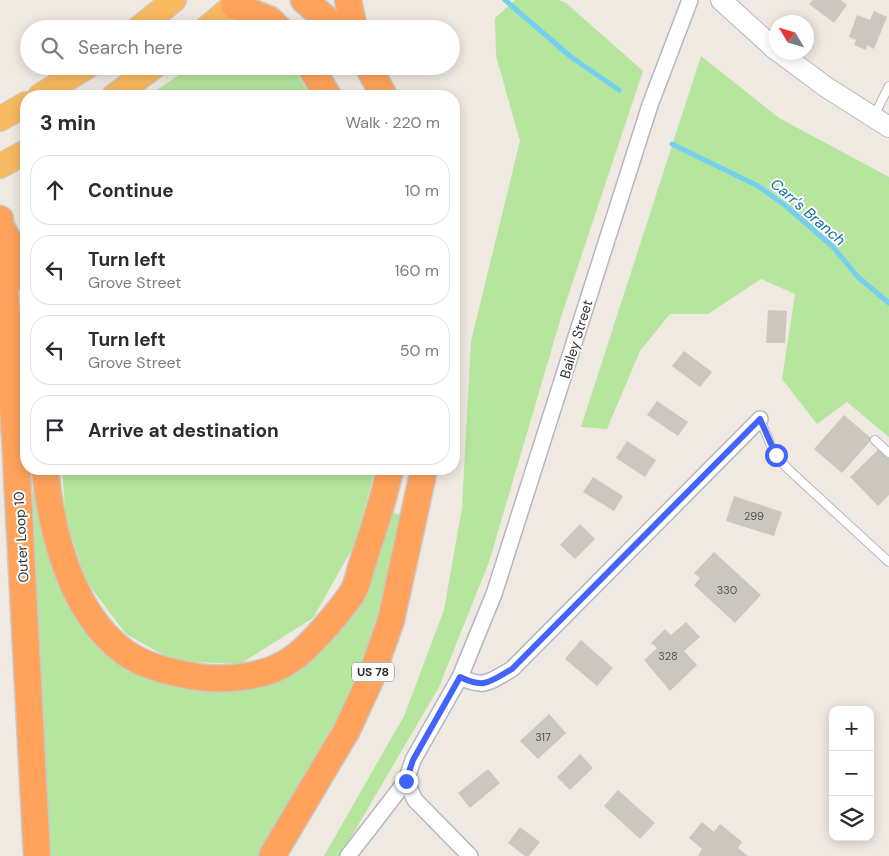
<!DOCTYPE html>
<html lang="en">
<head>
<meta charset="utf-8">
<style>
  :root { --surface:#fff; --page:#f7f7f7; --text:#2b2b33; --muted:#7c7c81; --line:#e1e1e2 }
  body { margin:0; font-family:"DM Sans",sans-serif; background:var(--page); color:var(--text) }
  .controls { position:absolute; right:15px; bottom:15px; display:grid; overflow:hidden; border-radius:10px; box-shadow:0 2px 12px #0003 }
  .controls button { width:45px; height:45px; display:grid; place-items:center; padding:0; border:0; border-bottom:1px solid var(--line); background:var(--surface); color:var(--text); font:25px sans-serif }
  .compass { position:absolute; left:769px; top:15px; width:45px; height:45px; border-radius:50%; background:var(--surface); box-shadow:0 2px 12px #0003; rotate:308deg }
  .stop { position:absolute; width:15px; height:15px; margin:-11px; border:4px solid #4264fb; border-radius:50%; background:#fff }
  .stop.end { background:#4264fb; border-color:#fff; box-shadow:0 1px 5px #0008 }
  .list { margin:0; padding:0; list-style:none }
  h2 { display:flex; justify-content:space-between; align-items:center; height:65px; margin:0; padding:0 20px; font-size:21px }
  h2 small { font-size:16px; font-weight:400; color:var(--muted) }
  .list li { display:grid; grid-template-columns:32px 1fr auto; gap:15px; align-items:center; box-sizing:border-box; height:70px; margin:0 10px 10px; padding:0 10px; border:1px solid var(--line); border-radius:20px }
  .list b { display:block; font-size:19px; white-space:nowrap }
  .list p { margin:0; font-size:16px; white-space:nowrap; color:var(--muted) }
  .list em { font-size:16px; font-style:normal; color:var(--muted) }
  .icon { flex:none; width:28px; height:28px; fill:none; stroke:currentColor; stroke-width:2; stroke-linecap:round; stroke-linejoin:round }
  .map { position:relative; flex:none; width:889px; height:856px; overflow:hidden }
  .search { position:absolute; background:var(--surface); box-shadow:0 2px 12px #0003; left:20px; top:20px; width:440px; height:55px; display:flex; align-items:center; gap:12px; box-sizing:border-box; padding:0 18px; border-radius:28px; color:var(--muted); font-size:19px }
  .panel { position:absolute; background:var(--surface); box-shadow:0 2px 12px #0003; left:20px; top:90px; width:440px; height:385px; border-radius:20px }
  .map>svg:first-child { display:block }
  .green { fill:#b6e59e }
  .lines { fill:none; stroke-linecap:round; stroke-linejoin:round }
  .stream { stroke:#75cff0; stroke-width:5 }
  .building { fill:#cbc7bf }
  .service-casing { stroke:#b4b7c1; stroke-width:10 }
  .minor-casing { stroke:#b4b7c1; stroke-width:18 }
  .secondary-casing { stroke:#b4b7c1; stroke-width:22 }
  .trunk-casing { stroke:#c9c9c9; stroke-width:26 }
  .motorway-casing { stroke:#c9c9c9; stroke-width:29 }
  .service { stroke:#fff; stroke-width:8 }
  .minor { stroke:#fff; stroke-width:15 }
  .secondary { stroke:#fff; stroke-width:20 }
  .trunk { stroke:#f8ba60; stroke-width:24 }
  .motorway { stroke:#ffa35c; stroke-width:26 }
  .route { stroke:#4264fb; stroke-width:6 }
  .labels { text-anchor:middle; stroke-width:4; stroke-linejoin:round; paint-order:stroke }
  .number-label { font-size:11px; fill:#555452 }
  .shield { fill:#fff; stroke:#6d6d6d; stroke-width:1 }
  .shield-label { font-size:12px; font-weight:bold; fill:#2e2e2e }
  .street-label { font-size:14px; fill:#2e2e2e; stroke:#fff }
  .water-label { font-size:15px; font-style:italic; fill:#0d6fa3; stroke:#fff }
</style>
</head>
<body>
<div class="map">
<svg width="889" height="856" viewBox="0 0 889 856">
  <rect width="100%" height="100%" fill="#efe9e1"/>
  <path class="green" d="M515 0H558L566 3 643 71 562 314 489 562 439 687 340 856H324L404 716 444 610 462 508 471 341 520 141 496 56 495 18Z
    M701 56 779 118 889 177V437L847 402 817 424 782 379 795 294 761 279 708 314H670L640 351 607 429 581 427Z
    M192 66H292L311 96H148Z
    M62 469H375L356 542 313 618 240 664 174 661 126 634 86 581 66 520Z
    M40 489 122 664 297 667 390 512 405 516 371 652 346 711 259 856H51L32 492Z"/>
  <g class="lines">
    <path class="stream" d="M505 0 571 57 619 90
      M672 144 758 186 786 206 833 247 858 277 889 303"/>
  </g>
  <path class="building" d="M813 0H841L847 5 834 23 809 4Z
    M874 11 887 17 874 49 867 45 866 50 854 45 856 40 849 37 857 15 870 20Z
    M768 310 787 311 785 343H766Z
    M684 351 712 372 700 387 672 366Z
    M657 401 688 422 678 436 647 415Z
    M844 415 872 439 842 473 814 449Z
    M627 441 656 460 645 477 616 458Z
    M881 447 889 456V495L878 506 850 477Z
    M593 477 623 496 614 511 583 492Z
    M734 496 782 512 774 536 726 521Z
    M580 524 595 539 575 559 560 545Z
    M714 552 761 595 735 623 694 585 700 578 694 573Z
    M686 622 700 637 684 651 697 665 670 691 644 660 657 648 651 643 665 629 671 635Z
    M581 640 613 668 597 686 565 659Z
    M549 714 566 733 538 759 520 741Z
    M580 754 593 768 570 790 557 777Z
    M488 769 500 783 470 808 458 793Z
    M618 790 655 823 640 839 604 806Z
    M702 822 714 832 720 824 742 842 738 848 748 856H698L702 849 689 838Z
    M520 827 540 842 529 856H525L508 843Z"/>
  <g class="lines">
    <defs>
      <path id="service" d="M874 116 889 86
        M760 419 774 453 788 469 889 562
        M875 440 889 453"/>
      <path id="minor" d="M460 677C485 689 489 682 512 669L760 419
        M406 781 415 800 470 856
        M348 856 406 781 413 760 460 677 494 594 650 105 690 0"/>
      <path id="secondary" d="M721 0 776 50
        M779 52 826 87 889 127"/>
      <path id="trunk" d="M138 29 174 0
        M206 29 240 0
        M40 96 88 66
        M114 96 155 66
        M0 119 26 104
        M0 166 26 152"/>
      <path id="motorway" d="M304 0 338 29
        M348 0 354 29
        M234 5 270 20 279 29
        M310 66 328 96
        M368 66 384 96
        M0 219 15 437 37 856
        M4 232 26 272V279
        M45 469C51 531 71 612 123 651 144 667 173 673 198 677 227 681 268 677 292 659 310 647 341 610 353 592 358 583 360 569 364 559 373 530 384 500 390 469
        M272 856 347 730 370 680 391 620 424 469"/>
    </defs>
    <use href="#service" class="service-casing"/>
    <use href="#minor" class="minor-casing"/>
    <use href="#secondary" class="secondary-casing"/>
    <use href="#trunk" class="trunk-casing"/>
    <use href="#motorway" class="motorway-casing"/>
    <use href="#service" class="service"/>
    <use href="#minor" class="minor"/>
    <use href="#secondary" class="secondary"/>
    <use href="#trunk" class="trunk"/>
    <use href="#motorway" class="motorway"/>
  </g>
  <g class="lines">
    <path class="route" d="M406 781 413 760 460 677C485 689 489 682 512 669L760 419 776 455"/>
  </g>
  <g class="labels">
    <g class="number-label">
      <text x="754" y="520">299</text>
      <text x="727" y="594">330</text>
      <text x="668" y="660">328</text>
      <text x="543" y="741">317</text>
    </g>
    <rect class="shield" x="352" y="662.5" width="42" height="19" rx="4"/>
    <g class="shield-label">
      <text x="373" y="676">US 78</text>
    </g>
    <g class="street-label">
      <text transform="translate(576 339) rotate(-73)" y="5">Bailey Street</text>
      <text transform="translate(21 537) rotate(-93)" y="5">Outer Loop 10</text>
    </g>
    <g class="water-label">
      <text transform="translate(808 212) rotate(41)" y="5">Carr's Branch</text>
    </g>
  </g>
</svg>
<div class="controls">
<button>+</button>
<button>−</button>
<button><svg class="icon" aria-label="layers" viewBox="0 0 24 24"><path d="M12 4l9 5-9 5-9-5zM3 14l9 5 9-5"/></svg></button>
</div>
<svg class="compass" viewBox="-18 -18 36 36"><path d="M0-13l5 13h-10z" fill="#e53935"/><path d="M0 13l5-13h-10z" fill="#7c7c81"/></svg>
<div class="stop" style="left:776px;top:455px"></div>
<div class="stop end" style="left:406px;top:781px"></div>
<div class="search"><svg class="icon" aria-label="search" viewBox="0 0 24 24"><circle cx="10" cy="10" r="6"/><path d="M15 15l6 6"/></svg>Search here</div>
<section class="panel">
<h2>3 min<small>Walk · 220 m</small></h2>
<ul class="list">
<li><svg class="icon" aria-label="ahead" viewBox="0 0 24 24"><path d="M12 20V5M6 11l6-6 6 6"/></svg><div><b>Continue</b></div><em>10 m</em></li>
<li><svg class="icon" aria-label="left" viewBox="0 0 24 24"><path d="M17 20v-9H6M10 6l-5 5 5 5"/></svg><div><b>Turn left</b><p>Grove Street</p></div><em>160 m</em></li>
<li><svg class="icon" aria-label="left" viewBox="0 0 24 24"><path d="M17 20v-9H6M10 6l-5 5 5 5"/></svg><div><b>Turn left</b><p>Grove Street</p></div><em>50 m</em></li>
<li><svg class="icon" aria-label="arrive" viewBox="0 0 24 24"><path d="M6 21V4h12l-3 4 3 4H6"/></svg><div><b>Arrive at destination</b></div></li>
</ul>
</section>
</div>
</body>
</html>
